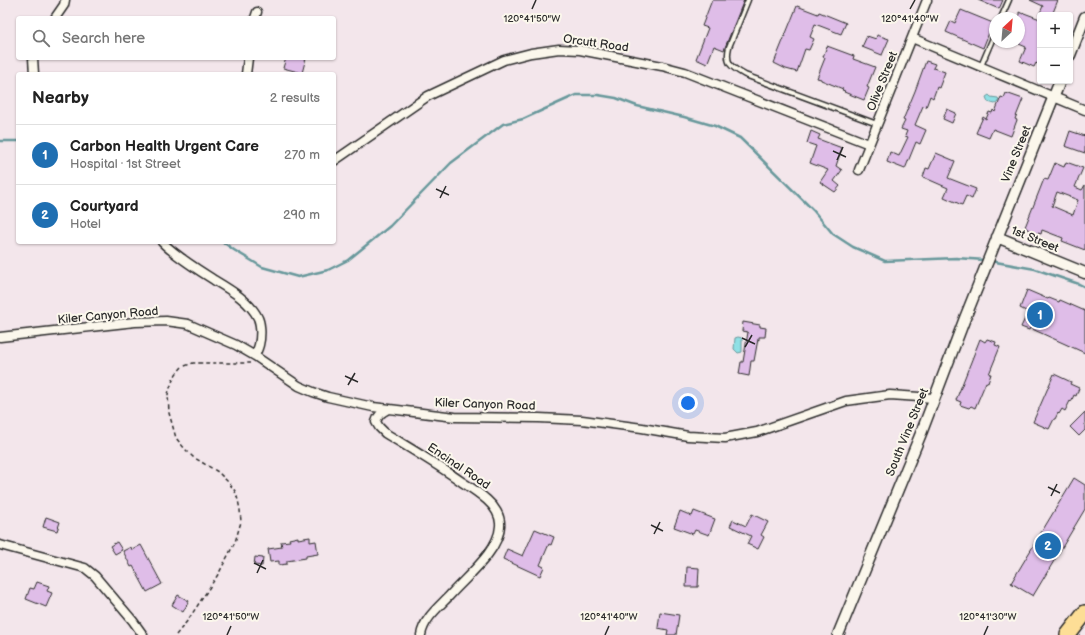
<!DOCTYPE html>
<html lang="en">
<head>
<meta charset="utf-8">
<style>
  :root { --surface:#fff; --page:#f6f6f6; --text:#222; --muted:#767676; --line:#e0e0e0; --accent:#1f6fb2 }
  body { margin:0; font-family:"Balsamiq Sans",sans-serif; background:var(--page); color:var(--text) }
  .controls { position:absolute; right:12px; top:12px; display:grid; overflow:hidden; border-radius:4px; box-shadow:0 1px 3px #0004 }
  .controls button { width:36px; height:36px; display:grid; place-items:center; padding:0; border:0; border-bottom:1px solid var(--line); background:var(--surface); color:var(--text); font:20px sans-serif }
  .compass { position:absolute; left:989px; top:12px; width:36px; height:36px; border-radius:50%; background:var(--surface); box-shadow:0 1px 3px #0004; rotate:26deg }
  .you { position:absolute; left:688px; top:403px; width:14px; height:14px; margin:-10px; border:3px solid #fff; border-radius:50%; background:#1a73e8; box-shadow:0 0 0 6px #1a73e833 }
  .badge { display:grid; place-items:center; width:26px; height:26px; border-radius:50%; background:var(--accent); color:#fff; font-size:13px; font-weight:700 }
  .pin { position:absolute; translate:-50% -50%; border:2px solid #fff; box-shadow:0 1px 4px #0006 }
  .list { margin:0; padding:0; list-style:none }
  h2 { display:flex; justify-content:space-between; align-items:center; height:52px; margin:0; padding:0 16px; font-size:17px }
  h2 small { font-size:13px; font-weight:400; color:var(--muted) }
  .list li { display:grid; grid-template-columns:26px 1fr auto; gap:12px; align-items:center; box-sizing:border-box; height:60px; padding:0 16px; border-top:1px solid var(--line) }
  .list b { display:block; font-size:15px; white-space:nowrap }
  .list p { margin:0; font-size:13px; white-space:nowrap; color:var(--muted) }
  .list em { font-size:13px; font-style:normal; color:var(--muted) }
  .icon { flex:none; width:22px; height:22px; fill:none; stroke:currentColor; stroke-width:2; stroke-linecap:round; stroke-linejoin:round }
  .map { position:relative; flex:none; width:1085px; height:635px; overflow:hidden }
  .search { position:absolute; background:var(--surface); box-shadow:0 1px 3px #0004; left:16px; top:16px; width:320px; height:44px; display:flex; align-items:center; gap:10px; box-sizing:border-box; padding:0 14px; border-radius:4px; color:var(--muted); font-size:15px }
  .panel { position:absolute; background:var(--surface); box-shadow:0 1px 3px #0004; left:16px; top:72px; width:320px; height:172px; border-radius:4px }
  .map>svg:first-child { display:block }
  .water { fill:#8fe0e5; stroke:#67989b }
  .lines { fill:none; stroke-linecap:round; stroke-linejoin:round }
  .stream { stroke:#67989b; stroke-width:2.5 }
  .building { fill:#dfbde8; stroke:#2b2b2b; fill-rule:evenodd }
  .service-casing { stroke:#2b2b2b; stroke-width:7 }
  .minor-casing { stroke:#2b2b2b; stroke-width:11 }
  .tertiary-casing { stroke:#2b2b2b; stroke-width:13 }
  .motorway-casing { stroke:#2b2b2b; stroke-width:18 }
  .path { stroke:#2b2b2b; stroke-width:1.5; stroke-dasharray:4 3; stroke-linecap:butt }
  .service { stroke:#fbf7ec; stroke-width:4 }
  .minor { stroke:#fbf7ec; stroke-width:8 }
  .tertiary { stroke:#fbf7ec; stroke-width:10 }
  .motorway { stroke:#fdde96; stroke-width:15 }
  .ticks { fill:none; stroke:#2b2b2b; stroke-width:1.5 }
  .labels { text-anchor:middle; stroke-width:4; stroke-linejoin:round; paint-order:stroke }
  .street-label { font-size:12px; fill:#2b2b2b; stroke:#fbf7ec }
  .ticks-label { font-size:10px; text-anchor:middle; fill:#2b2b2b; stroke:#fbf7ec; stroke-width:4; stroke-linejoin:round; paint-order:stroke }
</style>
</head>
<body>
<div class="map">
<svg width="1085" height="635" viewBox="0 0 1085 635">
  <rect width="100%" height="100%" fill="#f3e6eb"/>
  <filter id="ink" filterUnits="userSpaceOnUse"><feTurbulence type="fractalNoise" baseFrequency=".025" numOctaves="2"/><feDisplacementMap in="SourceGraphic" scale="8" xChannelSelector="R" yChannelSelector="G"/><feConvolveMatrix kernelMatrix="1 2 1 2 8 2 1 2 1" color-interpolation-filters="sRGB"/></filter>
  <g filter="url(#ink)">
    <path class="water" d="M989 95 991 97 998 98 999 100 997 103 995 104 988 102 986 97Z
      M738 337 742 338V352L738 353 734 349 735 338Z"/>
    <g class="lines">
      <path class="stream" d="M0 141H18
        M223 242 234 250 262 267 298 277 328 270 348 260 390 226 451 163 503 124 523 119 576 95H598L616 98 637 106 684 117 715 126 740 138 813 210 833 234 853 247 885 261 956 258 985 260
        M990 261 1035 269 1079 284 1085 287"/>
    </g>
    <path class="building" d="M712 0H744L724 50 714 46 707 64 696 59 708 28 702 26Z
      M978 0H1003L999 9Z
      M1030 0H1058L1052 15H1039L1043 6Z
      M797 6 818 14 819 12 846 23 841 34 815 24 810 37 814 39 809 50 805 49 797 72 786 69 774 63Z
      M961 10 993 23 983 48 946 32 951 21 955 23Z
      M1019 12 1023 14 1024 13 1040 19V63L1038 62 1037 64 1036 63 1034 67 1020 61 1026 47 1019 44V35L1023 26 1019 24Z
      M877 35 889 39 882 55 862 47 867 36 876 39Z
      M827 46 854 56 853 59 875 67 867 87 869 88 864 100 844 92 845 91 842 90 843 89 821 80V79L817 78 825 58 823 57Z
      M286 58H306L302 73 283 68Z
      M926 61 935 64 933 68 945 72 939 88 937 87 933 98 930 96 926 107 923 106 915 125 926 130 920 144 916 142 905 169 887 162 890 152 899 156 908 137 905 136 907 131 901 129 905 121 903 120 915 91Z
      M1006 93 1023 99 1015 119 1017 120 1011 136 993 129 989 138 976 133 983 117 986 119 989 112 992 113 993 110 995 112 1001 97 1004 98Z
      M947 109 956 113 952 123 943 119Z
      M811 131 820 135 818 139 842 148 836 166 842 170 834 181 840 186 835 192 820 182 828 170 810 163 816 146 807 143Z
      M1070 131 1085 136V153L1065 146Z
      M936 153 955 161 948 178 976 189 972 199 966 196 962 205 944 197 948 188 923 177 926 168 929 169Z
      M1066 162 1083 168 1075 187 1082 190 1085 185V250L1062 241 1063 238 1042 230 1041 234 1038 233V234L1027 229V228L1025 227 1044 179 1048 180 1055 163 1064 167ZM1057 192 1078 200 1073 215 1052 206Z
      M1027 290 1048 299 1049 298 1059 302 1060 300 1085 311V353L1030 328 1029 330 1021 327 1028 312 1020 308Z
      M743 322 760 325V327L766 328 765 337H759V340L758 339 754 361H751L749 376 739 374 741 362H743L748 332 742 331Z
      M980 339 985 342 987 339 996 342 995 345 1000 347 989 374H991L988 383 986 382 975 408 971 406 969 408 960 405 961 402 956 400Z
      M1054 374 1071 382 1070 384 1079 388 1076 396 1074 395 1071 402 1070 401 1065 411 1062 409 1059 414 1058 413 1055 419H1054L1049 429 1033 422Z
      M1085 412V430L1079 436 1070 427Z
      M1074 478 1085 485V509L1033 596 1011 583Z
      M680 511 692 516 694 511 715 519 709 535 695 530 693 534 674 527Z
      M752 514 768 522 761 535 764 537 758 549 747 544 751 536 730 526 733 520 746 526Z
      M46 517 60 522 57 531 43 527Z
      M535 529 554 537 551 545 549 544 540 565 544 567 540 576 503 559 507 549 523 556Z
      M298 537V539L310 537V542L316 541 318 554 306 556V558L287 561V564L279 565V561L270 562 268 549 282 547 281 542 290 541 289 539Z
      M117 542 122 550 115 554 110 546Z
      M141 545 162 584 147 592 133 566 131 567 123 551 131 547 132 550Z
      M255 557 263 558 262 566 254 565Z
      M687 567 699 568 698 587H686Z
      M37 582 49 586 47 591 52 593 46 607 26 599 30 588 34 589Z
      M178 595 189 601 183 612 172 605Z
      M660 612 679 615 676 635H667L668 630 658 628Z"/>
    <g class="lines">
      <defs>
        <path id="service" d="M748 0 729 47C725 64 731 67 745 75L877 124
          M1001 18 1009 0
          M981 66 995 33"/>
        <path id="minor" d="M55 18 64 5 65 0
          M255 18 257 12
          M912 38 1085 110
          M33 58 34 74
          M246 74 248 58
          M334 161 428 96 504 60 531 53 559 49 580 50 662 66 685 72 869 144
          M859 170 927 0
          M162 242C177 257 197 269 214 280 229 289 250 301 258 318 261 325 261 337 259 345 258 349 256 353 255 356
          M0 337 135 322 166 321 188 324 236 345 255 356 299 386 313 392 328 397 373 407 455 417 539 418 582 420 642 428 688 436 725 438 757 432 846 401 890 395 934 398
          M388 409C381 413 378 415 376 422L379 427 385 433C411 449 437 464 462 482 470 487 479 493 487 500 494 506 501 516 500 526 499 551 467 576 451 594 440 606 424 618 421 635
          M0 545 85 568 95 576 133 621 143 635"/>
        <path id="tertiary" d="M1070 55 1085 17
          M997 237 1085 273
          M838 635 922 431 965 318 1060 81"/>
        <path id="motorway" d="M1068 635 1085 613"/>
      </defs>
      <use href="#service" class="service-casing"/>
      <use href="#minor" class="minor-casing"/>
      <use href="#tertiary" class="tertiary-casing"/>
      <use href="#motorway" class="motorway-casing"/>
      <path class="path" d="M176 635 188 620 219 573 235 542 241 522 240 510 238 500 235 491 228 482 218 472 193 457 185 449 176 438 169 413 168 394 172 382 176 374 182 367 193 363H250"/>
      <use href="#service" class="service"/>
      <use href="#minor" class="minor"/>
      <use href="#tertiary" class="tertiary"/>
      <use href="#motorway" class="motorway"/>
    </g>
  </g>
  <path class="ticks" d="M532 9 536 0M910 9 915 0M833 151 846 157M837 160 843 147M436 189 449 195M440 198 446 186M742 338 755 344M745 347 752 335M345 376 358 382M348 385 355 373M1048 487 1060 493M1051 496 1057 484M651 525 663 531M654 534 660 522M254 563 266 569M257 573 263 560M227 635 231 626M605 635 609 626M984 635 988 626"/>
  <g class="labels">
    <g class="street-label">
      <text transform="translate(596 43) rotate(8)" y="4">Orcutt Road</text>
      <text transform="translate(882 81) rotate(-68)" y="4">Olive Street</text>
      <text transform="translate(1016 154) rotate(-68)" y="4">Vine Street</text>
      <text transform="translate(1035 239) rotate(22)" y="4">1st Street</text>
      <text transform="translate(108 315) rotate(-5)" y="4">Kiler Canyon Road</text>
      <text transform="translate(485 404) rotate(2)" y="4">Kiler Canyon Road</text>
      <text transform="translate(907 432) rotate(-68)" y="4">South Vine Street</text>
      <text transform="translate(459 466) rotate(34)" y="4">Encinal Road</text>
    </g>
  </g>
  <g class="ticks-label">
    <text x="532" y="22">120°41'50"W</text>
    <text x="910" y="22">120°41'40"W</text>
    <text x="231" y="620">120°41'50"W</text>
    <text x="609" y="620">120°41'40"W</text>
    <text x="988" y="620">120°41'30"W</text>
  </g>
</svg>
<div class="controls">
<button>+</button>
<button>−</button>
</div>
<svg class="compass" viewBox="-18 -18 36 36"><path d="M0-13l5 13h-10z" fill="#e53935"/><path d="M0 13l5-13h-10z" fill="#767676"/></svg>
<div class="you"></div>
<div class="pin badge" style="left:1040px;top:315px">1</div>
<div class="pin badge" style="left:1048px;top:546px">2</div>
<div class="search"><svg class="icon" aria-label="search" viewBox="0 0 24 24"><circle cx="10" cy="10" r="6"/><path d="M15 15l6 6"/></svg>Search here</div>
<section class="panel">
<h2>Nearby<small>2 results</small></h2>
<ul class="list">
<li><span class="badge">1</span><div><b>Carbon Health Urgent Care</b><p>Hospital · 1st Street</p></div><em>270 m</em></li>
<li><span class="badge">2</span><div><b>Courtyard</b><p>Hotel</p></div><em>290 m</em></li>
</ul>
</section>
</div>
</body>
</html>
